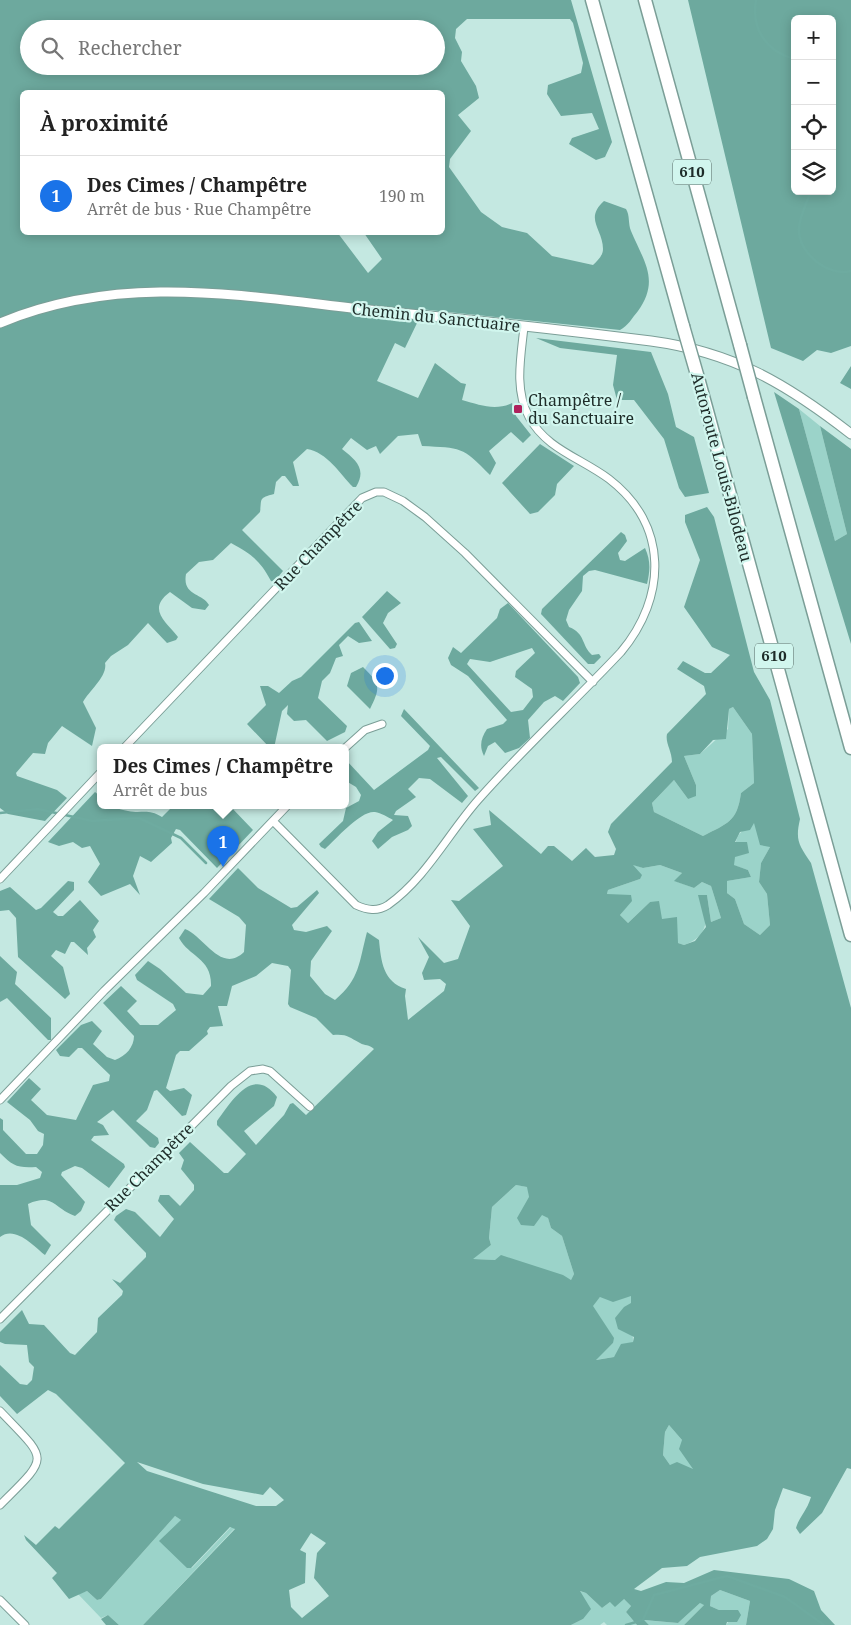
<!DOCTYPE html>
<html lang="fr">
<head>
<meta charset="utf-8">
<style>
  :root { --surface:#fff; --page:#f2f2f2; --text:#222; --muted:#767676; --line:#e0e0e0; --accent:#1a73e8 }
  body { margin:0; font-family:"Noto Serif",serif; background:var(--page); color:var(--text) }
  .controls { position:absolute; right:15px; top:15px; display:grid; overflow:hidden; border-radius:8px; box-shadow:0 2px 12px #0003 }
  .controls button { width:45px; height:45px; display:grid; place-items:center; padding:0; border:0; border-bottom:1px solid var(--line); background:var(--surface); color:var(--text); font:25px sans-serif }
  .you { position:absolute; left:384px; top:675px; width:18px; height:18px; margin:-12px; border:4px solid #fff; border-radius:50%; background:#1a73e8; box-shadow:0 0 0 8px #1a73e833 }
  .badge { display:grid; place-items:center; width:32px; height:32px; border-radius:50%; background:var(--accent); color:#fff; font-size:16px; font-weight:700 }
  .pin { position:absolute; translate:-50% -41px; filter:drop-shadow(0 1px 2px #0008) }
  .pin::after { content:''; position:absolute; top:26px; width:18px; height:15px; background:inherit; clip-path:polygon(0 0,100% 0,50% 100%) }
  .popup { position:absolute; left:97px; top:744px; width:252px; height:65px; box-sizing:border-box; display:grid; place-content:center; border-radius:8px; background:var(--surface); filter:drop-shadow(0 1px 4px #0005); font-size:16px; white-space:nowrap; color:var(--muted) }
  .popup b { font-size:19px; color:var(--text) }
  .popup::after { content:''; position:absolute; left:50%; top:100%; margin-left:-10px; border:10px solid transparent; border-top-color:var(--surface) }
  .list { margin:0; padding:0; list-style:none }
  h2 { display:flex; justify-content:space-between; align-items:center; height:65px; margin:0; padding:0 20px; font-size:21px }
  h2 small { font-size:16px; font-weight:400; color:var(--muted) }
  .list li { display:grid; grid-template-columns:32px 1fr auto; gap:15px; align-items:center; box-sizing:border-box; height:80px; padding:0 20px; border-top:1px solid var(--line) }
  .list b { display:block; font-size:19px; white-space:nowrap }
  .list p { margin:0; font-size:16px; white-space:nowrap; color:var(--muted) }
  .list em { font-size:16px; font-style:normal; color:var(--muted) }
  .icon { flex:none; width:28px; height:28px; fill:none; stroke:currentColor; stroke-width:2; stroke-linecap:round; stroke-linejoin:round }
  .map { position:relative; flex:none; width:851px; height:1625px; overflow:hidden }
  .search { position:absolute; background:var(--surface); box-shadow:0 2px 12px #0003; left:20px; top:20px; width:425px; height:55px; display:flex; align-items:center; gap:12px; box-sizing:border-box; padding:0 18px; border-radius:28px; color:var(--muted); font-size:19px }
  .panel { position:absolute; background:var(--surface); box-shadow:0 2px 12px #0003; left:20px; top:90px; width:425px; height:145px; border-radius:8px }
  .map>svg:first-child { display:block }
  .green { fill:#9bd3c9 }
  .forest { fill:#6da99e; fill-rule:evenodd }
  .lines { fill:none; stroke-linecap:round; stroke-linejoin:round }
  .stream { stroke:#6eaba0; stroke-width:2.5 }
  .minor-casing { stroke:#7b9e97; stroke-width:9 }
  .tertiary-casing { stroke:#7b9e97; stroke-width:11 }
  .motorway-casing { stroke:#7b9e97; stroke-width:15 }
  .minor { stroke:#fff; stroke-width:7 }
  .tertiary { stroke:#fff; stroke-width:9 }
  .motorway { stroke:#fff; stroke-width:12 }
  .motorway-bridge-casing { stroke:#7b9e97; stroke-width:15; stroke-linecap:butt }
  .motorway-bridge { stroke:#fff; stroke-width:12 }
  .poi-dot { fill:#af225d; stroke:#d1f6ee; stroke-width:2 }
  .labels { text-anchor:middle; stroke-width:4.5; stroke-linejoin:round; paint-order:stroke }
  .shield { fill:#d1f6ee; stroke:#546964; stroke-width:1 }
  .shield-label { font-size:15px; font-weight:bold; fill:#1e2c29 }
  .street-label { font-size:16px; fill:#1e2c29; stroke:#d1f6ee }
  .poi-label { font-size:16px; fill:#1e2c29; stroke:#d1f6ee; text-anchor:start }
</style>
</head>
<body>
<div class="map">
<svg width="851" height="1625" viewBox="0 0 851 1625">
  <rect width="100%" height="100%" fill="#c4e8e1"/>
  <path class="green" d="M799 409 820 426 847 534 835 541Z
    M733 707 752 734 754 783 741 793C737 822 728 823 703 836L654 812 652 803 674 780 688 799 696 785 684 756 700 754 728 729 729 709Z
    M754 822 770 847 761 863 759 882 767 894 770 925 760 935 744 924 735 899 727 893V881L751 877 748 870 733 865C738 840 730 838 754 822Z
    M632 864 643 868 660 865 682 873 675 881 694 888 702 882 711 886 721 918 711 922 707 895C706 919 710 936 684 945L678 943 650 902 628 923 620 915 631 901 607 894 608 890 640 879Z
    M516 1185 528 1187 529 1197 548 1218 551 1228 562 1236 574 1274 571 1280 495 1260 472 1259 491 1245 489 1238 492 1207Z
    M631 1296 633 1342 614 1357 595 1360 613 1343 592 1306 600 1297Z
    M669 1425 682 1440 694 1470 670 1465 663 1455 665 1432Z
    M175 1516 181 1520 189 1567 192 1568 231 1527 235 1528 143 1625H119L108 1615 101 1618 78 1594 87 1591 97 1600 101 1599Z
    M720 1590 750 1601 746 1625H726L738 1610H719L710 1606 711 1596Z
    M579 1591 586 1593 602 1608 610 1602 624 1599 631 1606 626 1612 637 1625H607L604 1622 600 1625H571L583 1619Z
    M700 1603 705 1604 684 1625H649L643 1620 678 1623Z"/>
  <path class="forest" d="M0 0H571L612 142 605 157 596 160 569 144 572 138 599 129 592 113 561 116 547 94 548 85 581 73 583 63 573 23 570 19H467L456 29 455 38 462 52 461 61 476 86 479 98 458 115 471 131 450 159 449 167 481 212 502 227 527 233 552 256 593 265C597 261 603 256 603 249 603 229 584 219 604 201L626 209C630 215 628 224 631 231 644 262 660 280 638 311 632 318 628 326 620 330L420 309 418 321 405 348 395 343 377 381 418 398 435 363 461 383 466 384 462 400C480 405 495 411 512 403L516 416 531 435 523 443 511 432 489 451 496 463 490 475C462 446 461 448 422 446L418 434 398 436 380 454 376 446 367 450 351 438 342 449C356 460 367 469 356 487H353C340 474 327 452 307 449L293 462 299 486H293L285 476H282L276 482 274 494C258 498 262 499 260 512L242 530 283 571 274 582 271 581C260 560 251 554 231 543L213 560 199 562 186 574C182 596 203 593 209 605L205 610 192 608 170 592C147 609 165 621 178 637L176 640 167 643 148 623 128 645 111 656 105 663C108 676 89 691 83 702L96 728 92 746 62 726 48 743 45 754 33 753 16 773 17 776 57 790 67 798 45 821 8 814 0 808ZM29 29H436V66H29ZM22 92H442V232L364 233 382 259 368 273 337 232H22Z
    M688 0H851V346L831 353 817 350 803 361 771 348ZM795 19H832V191H795Z
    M536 338 651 352 668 394 676 427 694 437 709 493 685 497 679 488 664 439 634 400H617L613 385 617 355 560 348Z
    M851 366V389L840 383Z
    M774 392 799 409 835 541 847 534 820 426 851 449V644Z
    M540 444 574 466 557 484 555 495 538 512 530 514 502 483Z
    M707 507 714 517 754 672 770 700 800 819C795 841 799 845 811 863L851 1008V1469L847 1468 822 1513 800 1534 796 1528C799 1517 807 1511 811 1497L783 1488 775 1510 773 1529 767 1539 757 1546 700 1557 687 1566 662 1568 634 1589 641 1591 666 1582 684 1583 714 1570 789 1579 814 1591 821 1610 835 1625H746L750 1601 720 1590 711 1596 710 1606 719 1610H738L741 1615 737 1622H727L726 1625H684L704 1605 700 1603 678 1623 644 1620 649 1625H637L626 1612 631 1606 624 1599 615 1607 610 1602 602 1608 586 1593 580 1591 591 1609 583 1619 571 1625H143L235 1529 230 1527 191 1568H187L159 1541 181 1520 175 1516 101 1599 97 1600 87 1591 69 1599 52 1578 57 1573 26 1540 24 1535 36 1545 55 1526 59 1529 125 1463 56 1394 48 1390 17 1414 0 1396V1365L20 1384 27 1385 32 1380 34 1367 29 1362 27 1345 5 1344 0 1342V1332L22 1310 29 1324 44 1325 70 1353 75 1355 97 1332 98 1318 122 1295 123 1291 112 1279 120 1283 146 1257V1253L114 1220 116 1216 126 1209 135 1212 160 1237 174 1219 158 1201 160 1195H169L180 1206 194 1190V1185L181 1169 184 1160 179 1153 190 1142 224 1173H228L246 1154 217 1125V1121C232 1101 253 1065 277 1097L274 1106 244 1131 256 1145 284 1115 290 1104 293 1103 306 1115 374 1049C369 1044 365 1046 360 1043 348 1037 348 1034 333 1035L316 1018 290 1007 288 1004 291 970 288 966 272 963 256 976 232 986 227 1006H218L223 1026 210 1027 207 1031 208 1034 189 1051H180L176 1055 166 1088 170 1091 184 1088 192 1095 186 1115 182 1116 157 1090 154 1091 147 1110 136 1121 158 1138 159 1143 155 1148 150 1147 113 1110 97 1122 103 1125 109 1135 94 1136 91 1140 124 1164 125 1167 109 1188 82 1168 75 1166 62 1172 61 1175 85 1202 81 1211 75 1216C53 1208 54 1193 28 1204L31 1225 51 1245 45 1255C34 1246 15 1225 0 1237V1185H17L40 1178 42 1172 36 1167C17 1168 13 1166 0 1153V1118L3 1120V1130L26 1154H37L43 1145 44 1134 38 1131 30 1120 7 1102 29 1078 41 1089 31 1100 47 1115 76 1120 93 1085 109 1081 110 1075 82 1048H78L69 1057 60 1056 56 1050 81 1025 92 1021 102 1031 93 1044 107 1057 115 1060C126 1056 134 1047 134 1036L103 1003 121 986 137 1001 127 1011 140 1025H158L176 1010 173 1004 137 980 135 975 148 961 160 969 186 993 203 995 211 986C212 958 189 957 179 938L185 929C205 937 221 974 244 952L246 925 239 917 209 899 238 868 258 888 291 908 297 907 317 890 319 893 292 925 294 930 306 932 327 926 332 931 311 961 310 976 325 994 335 1000C360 979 359 962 367 932L379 940C381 961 383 982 406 989L405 996 408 1020 444 991 446 984 440 979 424 980 422 973 429 957 418 937 444 963 458 959 470 926 451 900 459 901 503 866 473 829 491 825 489 810 541 854 548 846H554L572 861 586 848 595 857 614 855 616 849 608 832 611 824 672 762C672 751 665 743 667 734L706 694 704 686 677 669 683 661 705 673H711L730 655 712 647 684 607 700 560 685 522V515ZM733 707 752 734 754 783 741 793C737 822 728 823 703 836L654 812 652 803 674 780 688 799 696 796V785L684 756 700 754 713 740 726 739 729 709ZM754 823 760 845 770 847 761 863 759 882 767 894 770 925 760 935 744 924 735 899 727 893V881L751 877 748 870 734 865 735 857 749 853 747 842H735L740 832 750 830ZM633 865 643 868 660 865 682 873 674 881 694 888 702 882 711 886 721 918 711 922 707 895H698L706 927 695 941 684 945 678 943 677 917 662 919 659 901 650 902 628 923 620 915 632 901 631 895 607 894 608 890 640 879 642 875ZM516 1185 527 1187 529 1197 517 1218 521 1225 534 1226 542 1215 548 1218 551 1228 562 1236 574 1274 571 1280 563 1275 501 1255 495 1260 473 1259 491 1245 489 1238 492 1207ZM631 1296V1303L624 1307 615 1318 618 1329 634 1337 633 1342 621 1344 614 1357 596 1360 613 1343 614 1338 593 1306 600 1297 613 1302ZM669 1425 682 1440 679 1449 693 1469 677 1462 670 1465 663 1455 665 1432ZM137 1462 203 1484 263 1495 270 1487 284 1500 276 1506H256L147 1471ZM311 1533 326 1543 317 1553 314 1578 329 1596 302 1618 291 1607 289 1590 305 1583 306 1553 300 1550Z
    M621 532 625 535 627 541 618 553 620 560 625 561 645 548C651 561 650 571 647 584L595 570 589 571 583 576 582 591 569 610 566 620 569 627C586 634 581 645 592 655L599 654 601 657 594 664H588L541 614 542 609Z
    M387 591 401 603 388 613 383 623 397 644 395 648 390 649 362 617Z
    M508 603 578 677 580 683 563 701 555 696 544 702 528 720 530 738 519 748 505 753 495 742 488 746 484 756C479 746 481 738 487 729L503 724 507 720 468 676 451 665 448 658 453 647 461 653 497 618 500 609ZM532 648 535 653 516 671 515 677 532 689 533 697 523 710 511 712 467 664 470 659 490 662Z
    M359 622 372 641 359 643 348 636 339 645 343 656 336 658 330 673 322 681 318 698 347 726 345 732 327 741 306 720 294 721 287 714 288 705 282 711 274 748H270L247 724 266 705 260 686H268L279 693 292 681 301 677 355 623Z
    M363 667C380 684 381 687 370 709L347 686 351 673Z
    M404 709 479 788 475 791 441 757 437 758 468 796 462 803 430 779 419 778 408 789 416 797 396 811 394 815 408 816 412 826 408 830 392 837 378 849 372 841 378 832 393 820C388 817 381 813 375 812 361 810 336 839 325 849L321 847 319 844 343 821 346 808 359 801 361 795 356 787 346 781V760L374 790 428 750 430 746 401 716Z
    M95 792 100 796V806C111 806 118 809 128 811 143 814 147 808 162 817L173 806H230L253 830 217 868 180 830 176 829 171 838 172 843 151 862 140 856 133 876 140 895 130 884 101 896 88 882 100 864 90 846 82 848 73 842 59 846 48 842Z
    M68 881 74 882V890L53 912 58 916H63L80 900 99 921 93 930 96 937 87 948 88 955 74 942H71L65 954 56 950 51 956 63 967 70 994 65 999 18 957 16 918 9 910 0 911V891L10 887 36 910 41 908Z
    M0 956 17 972 15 984 51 1018V1040H48L7 998 0 1002Z
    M108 1615 119 1625H106L101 1619Z"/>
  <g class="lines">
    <path class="stream" d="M756 0C751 30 767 52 795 59
      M811 191C807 202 799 218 799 229 798 253 828 277 851 271
      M0 813 38 809 92 821 139 818 181 838 206 863
      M626 1625 643 1620 654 1595 727 1576 785 1597 824 1625"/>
    <defs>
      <path id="minor" d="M124 748 362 498 376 492H384L403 501 425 517 465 553 593 682
        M345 748 365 730 382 724
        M273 821 356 905C367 910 377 912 388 905 426 878 448 834 478 800 523 749 574 702 621 652 667 597 669 525 609 479 581 458 546 449 529 417 514 390 521 356 524 327
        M0 879 100 773
        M0 1100 104 991 204 893 287 806
        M0 1319 231 1086 250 1071 263 1069 270 1071 310 1107
        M0 1411C49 1462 50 1455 0 1505
        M0 1600 25 1625"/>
      <path id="tertiary" d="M0 323C122 272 243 296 369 310 463 319 557 329 651 341 733 352 787 384 851 434"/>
      <path id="motorway" d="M592 0 683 326
        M645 0 740 345
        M698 378 851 935
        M754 397 851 748"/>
    </defs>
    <use href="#minor" class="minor-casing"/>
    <use href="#tertiary" class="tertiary-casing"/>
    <use href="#motorway" class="motorway-casing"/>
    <use href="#minor" class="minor"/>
    <use href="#tertiary" class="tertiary"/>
    <use href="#motorway" class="motorway"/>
    <defs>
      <path id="motorway-bridge" d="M683 326 698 378
        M740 345 754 397"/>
    </defs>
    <use href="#motorway-bridge" class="motorway-bridge-casing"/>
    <use href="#motorway-bridge" class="motorway-bridge"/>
  </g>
  <rect class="poi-dot" x="513" y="404" width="10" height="10" rx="2.5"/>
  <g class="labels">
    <g class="shield">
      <rect x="673" y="159.5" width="38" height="25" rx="4"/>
      <rect x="755" y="643.5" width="38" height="25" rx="4"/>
    </g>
    <g class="shield-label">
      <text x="692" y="177">610</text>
      <text x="774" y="661">610</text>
    </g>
    <g class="street-label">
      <text transform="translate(436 317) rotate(6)" y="6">Chemin du Sanctuaire</text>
      <text transform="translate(722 467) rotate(75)" y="6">Autoroute Louis-Bilodeau</text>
      <text transform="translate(318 545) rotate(-46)" y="6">Rue Champêtre</text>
      <text transform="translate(149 1167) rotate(-45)" y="6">Rue Champêtre</text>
    </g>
    <g class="poi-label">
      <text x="528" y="406">Champêtre /<tspan x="528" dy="18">du Sanctuaire</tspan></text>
    </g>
  </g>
</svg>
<div class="controls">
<button>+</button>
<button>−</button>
<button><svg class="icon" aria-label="locate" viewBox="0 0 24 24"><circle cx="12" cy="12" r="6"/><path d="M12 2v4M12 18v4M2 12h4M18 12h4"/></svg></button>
<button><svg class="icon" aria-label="layers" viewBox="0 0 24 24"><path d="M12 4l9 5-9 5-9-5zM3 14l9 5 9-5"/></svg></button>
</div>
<div class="you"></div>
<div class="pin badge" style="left:223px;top:867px">1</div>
<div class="popup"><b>Des Cimes / Champêtre</b>Arrêt de bus</div>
<div class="search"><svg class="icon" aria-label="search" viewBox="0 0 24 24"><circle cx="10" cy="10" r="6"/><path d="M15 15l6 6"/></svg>Rechercher</div>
<section class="panel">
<h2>À proximité<small></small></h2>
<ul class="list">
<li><span class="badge">1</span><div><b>Des Cimes / Champêtre</b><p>Arrêt de bus · Rue Champêtre</p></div><em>190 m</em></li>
</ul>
</section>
</div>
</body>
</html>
